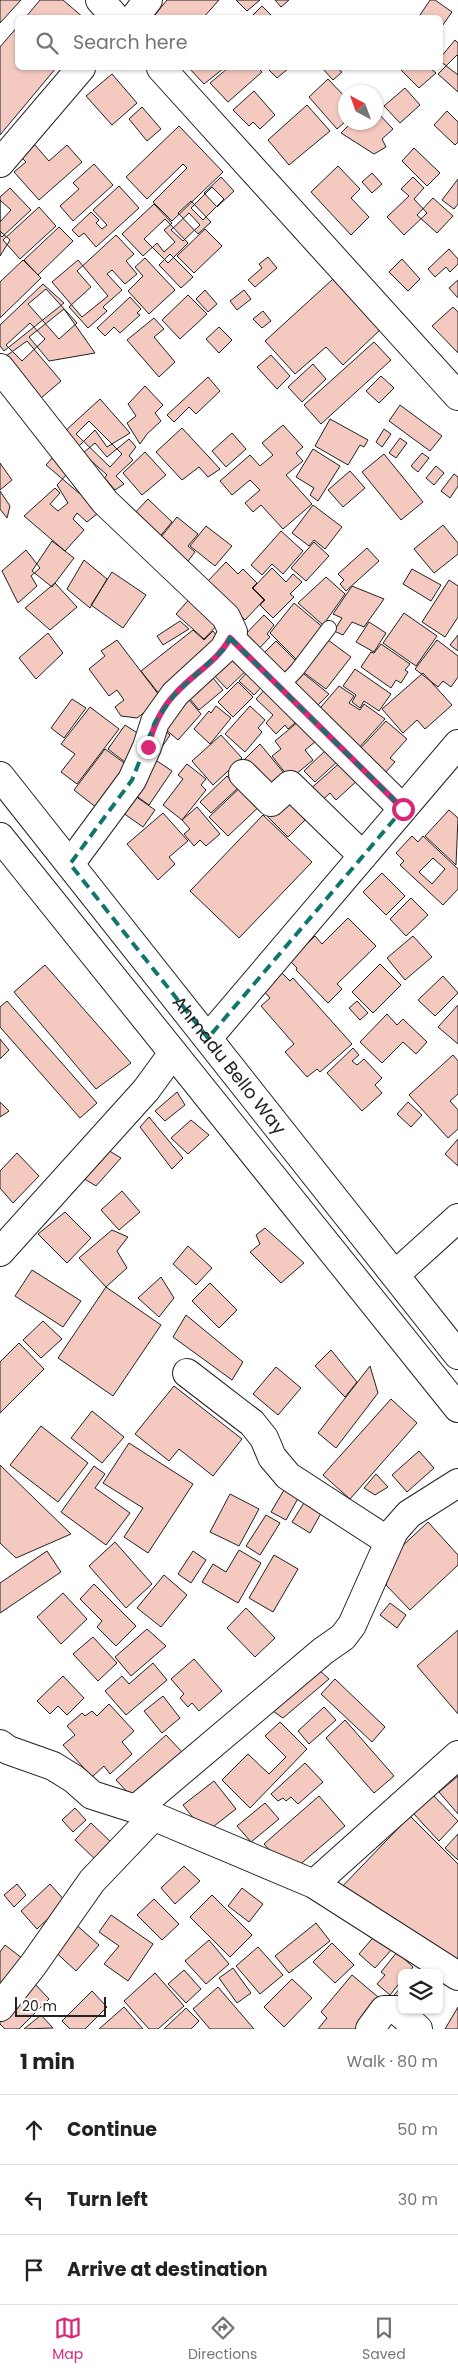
<!DOCTYPE html>
<html lang="en">
<head>
<meta charset="utf-8">
<style>
  :root { --surface:#fff; --page:#f6f6f6; --text:#222; --muted:#767676; --line:#e0e0e0; --accent:#db2777 }
  body { margin:0; font-family:Poppins,sans-serif; background:var(--page); color:var(--text) }
  .controls { position:absolute; right:15px; bottom:15px; display:grid; overflow:hidden; border-radius:8px; box-shadow:0 1px 4px #0004 }
  .controls button { width:45px; height:45px; display:grid; place-items:center; padding:0; border:0; border-bottom:1px solid var(--line); background:var(--surface); color:var(--text); font:25px sans-serif }
  .compass { position:absolute; left:338px; top:85px; width:45px; height:45px; border-radius:50%; background:var(--surface); box-shadow:0 1px 4px #0004; rotate:319deg }
  .scale { position:absolute; left:15px; bottom:12px; width:91px; box-sizing:border-box; padding-left:5px; border:2px solid #222; border-top:0; font-size:14px; line-height:18px; white-space:nowrap; color:#222; -webkit-text-stroke:4px #fff; paint-order:stroke }
  .stop { position:absolute; width:15px; height:15px; margin:-11px; border:4px solid #db2777; border-radius:50%; background:#fff }
  .stop.end { background:#db2777; border-color:#fff; box-shadow:0 1px 5px #0008 }
  .list { margin:0; padding:0; list-style:none }
  h2 { display:flex; justify-content:space-between; align-items:center; height:65px; margin:0; padding:0 20px; font-size:21px }
  h2 small { font-size:16px; font-weight:400; color:var(--muted) }
  .list li { display:grid; grid-template-columns:32px 1fr auto; gap:15px; align-items:center; box-sizing:border-box; height:70px; padding:0 20px; border-top:1px solid var(--line) }
  .list b { display:block; font-size:19px; white-space:nowrap }
  .list em { font-size:16px; font-style:normal; color:var(--muted) }
  .icon { flex:none; width:28px; height:28px; fill:none; stroke:currentColor; stroke-width:2; stroke-linecap:round; stroke-linejoin:round }
  .map { position:relative; flex:none; width:458px; height:2029px; overflow:hidden }
  .search { position:absolute; background:var(--surface); box-shadow:0 1px 4px #0004; left:15px; right:15px; top:15px; height:55px; display:flex; align-items:center; gap:12px; box-sizing:border-box; padding:0 18px; border-radius:8px; color:var(--muted); font-size:19px }
  .sheet { height:275px; background:var(--surface) }
  nav { display:flex; justify-content:space-around; align-items:center; box-sizing:border-box; height:70px; border-top:1px solid var(--line); background:var(--surface); font-size:14px; color:var(--muted) }
  nav a { display:grid; justify-items:center; gap:2px }
  nav .on { color:var(--accent) }
  .map>svg:first-child { display:block }
  .building { fill:#f3c9c0; stroke:#222; fill-rule:evenodd }
  .lines { fill:none; stroke-linecap:round; stroke-linejoin:round }
  .lane-casing { stroke:#222; stroke-width:16 }
  .street-casing { stroke:#222; stroke-width:30 }
  .highway-casing { stroke:#222; stroke-width:30 }
  .lane { stroke:#fff; stroke-width:14 }
  .street { stroke:#fff; stroke-width:28 }
  .highway { stroke:#fff; stroke-width:28 }
  .route { stroke:#db2777; stroke-width:6 }
  .marked { fill:none; stroke:#0f766e; stroke-width:4; stroke-dasharray:10 6; stroke-linejoin:round }
  .labels { text-anchor:middle; stroke-width:4; stroke-linejoin:round; paint-order:stroke }
  .street-label { font-size:18px; fill:#222; stroke:#fff }
</style>
</head>
<body>
<div class="map">
<svg width="458" height="2029" viewBox="0 0 458 2029">
  <rect width="100%" height="100%" fill="#fff"/>
  <path class="building" d="M0 0H21L0 23Z
    M40 0H63L84 18H25Z
    M167 0H219L203 18H156L154 16Z
    M236 0H260L247 11Z
    M275 0H289L281 7Z
    M430 0H435L452 12 440 29V18H418Z
    M262 6 274 18 252 16Z
    M18 26V68H56L0 135V47Z
    M455 40 458 43V75L440 61V58Z
    M457 55 458 56V92L438 74Z
    M189 68H224L204 84Z
    M228 68H258L262 72 228 102 210 83Z
    M267 68H289L277 78Z
    M322 68H337L342 72 333 80Z
    M399 68H430L436 73 419 88Z
    M112 74 137 103 112 125 86 96Z
    M328 79 346 98V121L337 129 309 97Z
    M405 88 420 105 400 123 384 106Z
    M254 91 275 115 260 129 253 122 249 126 233 110Z
    M307 105 330 131 289 165 268 140Z
    M142 107 161 129 147 141 129 119Z
    M376 111 393 129 382 139 386 147 374 154 341 133 352 122H376Z
    M447 111 458 122V142L455 145 434 125Z
    M179 126 223 172 172 221 153 202 187 168 183 164 147 199 126 177Z
    M34 144 49 161 67 145 82 162 39 200 14 172 26 162 20 156Z
    M414 148 440 173 427 186 402 161Z
    M94 164 113 185 73 221 60 206 79 189 73 183Z
    M338 166 360 189 351 198 369 217 351 235 311 192Z
    M372 173 382 184 372 193 362 182Z
    M221 177 234 191 217 207 204 193Z
    M413 177 424 188 414 199 427 213 404 235 387 217 409 196 401 189Z
    M458 179V204L454 209 442 200Z
    M119 186 139 208 96 247 84 233 79 237 72 230 91 212 99 220 96 223 102 229 107 225 93 210Z
    M212 187 224 199 203 220 191 208Z
    M10 188 31 210 2 237 0 235V197Z
    M433 198 453 216 437 233 417 215Z
    M0 200 11 210 0 222Z
    M191 201 211 222 198 234 178 213Z
    M154 204 172 223 164 230 175 242 164 252 157 243 143 256 122 234Z
    M39 207 56 226 20 259 3 240Z
    M189 213 200 225 183 241 171 230Z
    M165 219 188 243 168 263 144 239Z
    M59 227 73 241 38 275 24 260Z
    M205 229 222 246 194 273 177 256Z
    M0 231 10 240 0 256Z
    M116 235 134 254 126 261 137 274 125 284 112 270 107 274 122 290 103 307 107 311 88 328 69 307 91 287 77 271Z
    M449 249 458 259V264L450 272 446 267 435 277 428 269Z
    M170 254 193 277 181 288 159 265Z
    M268 257 277 268 255 287 248 280 262 268 259 264Z
    M145 258 175 290 149 314 128 291 143 276 135 267Z
    M402 259 420 279 408 291 389 272Z
    M23 260 41 278 0 318V282Z
    M78 260 108 296 82 317 52 282Z
    M333 279 380 330 343 365 326 347 295 374 265 341Z
    M458 280V298L449 288Z
    M43 284 64 303 4 351 0 346V325Z
    M46 289 77 323 59 339 28 304Z
    M205 290 217 304 208 312 196 299Z
    M244 290 251 299 237 310 230 301Z
    M188 295 207 314 180 339 162 320Z
    M130 297 141 309 137 313 140 315 120 333 114 327 105 336 97 328Z
    M453 307 458 312V353L432 326Z
    M64 309 95 353 49 361 29 337Z
    M263 311 271 321 262 328 253 319Z
    M154 318 164 329 154 337 175 362 159 377 127 340Z
    M30 323 45 339 22 361 6 345Z
    M219 327 232 340 219 353 206 339Z
    M27 341 61 381 41 398 6 356Z
    M374 342 391 360 321 424 304 405Z
    M271 355 290 376 277 389 257 367Z
    M313 364 326 379 302 402 288 387Z
    M381 376 394 388 379 403 366 391Z
    M208 377 220 391 196 414 189 407 174 422 167 415Z
    M145 386 163 405 155 413 161 421 147 434 140 444 127 423 136 416 128 404Z
    M100 399 130 433 107 447 95 430 79 446 64 432Z
    M400 405 442 436 430 451 389 421Z
    M330 419 368 440 364 447 360 445 348 465 315 446Z
    M89 421 122 454 110 467 76 434Z
    M283 425 303 447 296 453 303 461 286 475 312 504 283 529 261 505 253 512 245 503 260 490 250 480 232 495 220 481 250 455 260 466 273 455 262 443Z
    M182 428 220 469 208 477 199 467 182 480 156 452Z
    M384 429 391 434 382 447 376 442Z
    M232 433 246 449 226 467 212 451Z
    M400 438 407 443 396 458 389 453Z
    M129 439 136 447 129 456 133 460 116 476 124 484 115 490 83 453 95 443 107 457Z
    M68 440 107 475 86 499 46 465Z
    M313 449 340 466 318 501 310 495 314 488 296 477Z
    M145 452 166 475 142 495 123 473Z
    M422 453 429 458 418 472 411 466Z
    M384 454 423 502 401 520 362 472Z
    M0 463 12 480 0 490Z
    M436 466 444 473 434 485 426 478Z
    M350 471 365 488 343 507 328 490Z
    M67 474 103 509 87 522 77 513 73 519 84 530 65 551 24 516 55 488 60 493 50 504 58 511 68 503 57 485Z
    M454 474 458 477V486L450 498 441 491Z
    M0 491 10 506 7 518 0 509Z
    M148 499 172 522 157 540 132 516Z
    M313 505 342 527 325 549 314 540 309 546 292 533Z
    M177 517 198 534 188 546 195 552 185 565 157 542Z
    M443 525 458 543V554L434 573 414 549Z
    M206 526 232 546 215 566 190 546Z
    M281 531 303 551 283 574 272 564 262 575 251 565Z
    M52 541 74 558 52 587 32 571Z
    M314 542 329 556 306 581 291 568Z
    M367 548 379 561 346 591 340 584 344 580 338 574Z
    M26 550 40 568 31 576 37 586 18 603 2 571Z
    M84 560 107 579 90 608 67 589Z
    M226 562 238 574 243 569 257 583 252 588 264 600 245 620 207 582Z
    M272 568 286 582 293 574 302 582 290 594 294 597 273 618 260 605 265 600 253 588Z
    M412 569 441 585 431 601 403 584Z
    M112 572 146 595 123 628 91 605Z
    M326 577 345 594 323 625 298 603Z
    M449 580 458 586V617L445 637 422 622Z
    M55 583 77 607 50 630 25 608Z
    M352 586 384 599 364 627 352 622 343 635 334 631 342 618 333 614Z
    M193 595 221 621 204 639 176 614Z
    M294 603 325 629 299 662 270 633Z
    M404 613 437 636 416 666 383 643Z
    M264 615 274 625 267 634 270 637 254 654 240 640Z
    M180 621 189 629 163 645 157 636Z
    M369 622 386 633 374 652 356 642Z
    M193 630 204 640 213 631 224 645 160 695 141 671Z
    M48 633 63 653 36 679 19 658Z
    M458 635V651L450 645Z
    M324 637 351 657 326 689 299 669Z
    M117 640 162 699 137 718 121 716 115 707 124 700 117 690 109 696 89 669 105 656 101 651Z
    M437 640 458 656V677L451 687 443 681 438 687 415 669Z
    M276 641 300 665 282 683 258 659Z
    M381 644 410 664 405 670 408 672 401 683 396 680 391 688 361 667 371 652 374 653Z
    M233 647 251 666 227 689 209 670Z
    M253 666 268 680 254 695 239 681Z
    M355 669 391 694 379 711 364 701 360 708 352 702 356 695 343 686Z
    M299 670 329 694 311 712 284 686Z
    M209 673 223 690 199 710 185 693Z
    M423 673 452 705 425 729 417 720 403 733 382 709Z
    M238 682 253 697 233 717 218 702Z
    M271 683 303 716 288 729 285 725 276 734 266 723 273 715 256 699Z
    M339 686 354 696 349 703 360 710 364 704 385 719 356 751 315 714Z
    M184 694 201 714 178 740 158 723Z
    M72 699 86 708 64 738 51 728Z
    M216 706 231 718 210 744 194 729 209 711 211 713Z
    M250 706 265 720 258 728 262 732 245 752 225 734Z
    M90 707 119 729 77 784 61 772 75 754 61 744Z
    M304 717 321 737 305 750 313 760 290 779 272 756 281 749 275 741Z
    M386 721 407 739 390 758 395 762 382 776 356 753Z
    M158 724 170 735 160 750Z
    M125 725 145 738 134 769 108 749Z
    M221 735 242 758 213 785 192 761Z
    M260 744 288 778 272 793 242 762Z
    M328 748 339 760 315 782 304 771Z
    M105 749 134 770 102 812 74 790Z
    M151 757 172 771 149 805 128 790Z
    M343 760 359 779 336 800 330 793 319 803 308 791Z
    M187 764 206 779 201 785 206 790 182 820 163 805 183 779 178 775Z
    M227 776 238 788 211 813 200 802Z
    M245 783 263 803 228 836 209 817Z
    M128 791 155 810 143 827 116 808Z
    M286 794 308 817 288 837 265 814Z
    M197 807 220 834 206 846 200 840 194 846 184 834 190 829 182 820Z
    M449 810 458 818 456 865 425 836Z
    M163 813 188 841 169 857 175 864 158 880 127 844Z
    M263 815 312 862 239 938 190 891Z
    M412 836 418 842 423 836 458 869V889L443 905 400 865 404 861 396 853ZM433 858 445 869 432 884 419 872Z
    M382 873 405 896 386 915 363 892Z
    M411 898 428 915 406 936 390 919Z
    M348 918 376 946 337 984 342 989 328 1003 296 970 297 968 290 961 315 936 322 944Z
    M413 936 432 957 405 980 387 958Z
    M380 964 401 985 373 1013 352 992Z
    M45 965 131 1063 96 1089 14 992Z
    M282 973 290 981 293 978 352 1044 320 1072 317 1069 307 1077 285 1052 294 1044 261 1006 270 998 263 990Z
    M443 976 458 993 435 1016 418 1000Z
    M7 1001 97 1103 80 1118 0 1027V1007Z
    M357 1001 368 1013 360 1020 349 1008Z
    M458 1005V1044L438 1027Z
    M387 1014 397 1025 403 1019 427 1042 416 1054 403 1042 382 1063 360 1042Z
    M0 1039 9 1050 0 1059Z
    M353 1048 359 1055 352 1061 357 1065 364 1059 382 1078 375 1085 382 1093 362 1111 327 1073Z
    M453 1055 458 1061V1094L450 1101 458 1110V1129L448 1138 409 1095Z
    M177 1092 185 1105 165 1121 155 1111Z
    M0 1102 9 1111 0 1117Z
    M408 1102 422 1115 411 1127 397 1114Z
    M149 1117 183 1158 172 1169 140 1127Z
    M191 1120 209 1135 188 1154 171 1138Z
    M458 1139V1166L445 1154Z
    M98 1144 121 1158 96 1186 73 1172Z
    M17 1153 39 1176 13 1203 0 1188V1171Z
    M122 1191 140 1212 119 1230 101 1210Z
    M65 1212 91 1238 67 1263 38 1234Z
    M265 1228 304 1263 281 1283 250 1252 260 1244 256 1235Z
    M112 1230 128 1237 117 1251 127 1268 106 1287 79 1258Z
    M188 1246 212 1268 196 1285 173 1264Z
    M32 1270 81 1301 63 1327 15 1296Z
    M161 1277 174 1298 159 1317 138 1298Z
    M210 1283 237 1310 219 1328 192 1301Z
    M106 1287 161 1325 113 1396 58 1358Z
    M186 1315 243 1362 232 1380 173 1337Z
    M43 1321 62 1339 41 1358 23 1340Z
    M19 1343 44 1369 0 1413V1362Z
    M331 1350 357 1382 345 1397 315 1366Z
    M370 1366 378 1393 336 1448 318 1433Z
    M276 1367 301 1388 278 1415 253 1394Z
    M174 1386 242 1439 213 1476 179 1449 169 1461 135 1434Z
    M391 1399 417 1423 350 1499 323 1475Z
    M92 1411 124 1437 102 1463 71 1438Z
    M41 1426 88 1463 58 1502 10 1465Z
    M129 1443 193 1484 148 1553 124 1537 143 1508 103 1483Z
    M419 1451 434 1468 407 1492 392 1475Z
    M0 1465 71 1534 16 1558 0 1543Z
    M94 1466 105 1474 95 1488 130 1513 106 1545 61 1512Z
    M376 1474 388 1487 375 1495 364 1488Z
    M287 1485 301 1493 286 1520 271 1512Z
    M230 1494 259 1509 239 1546 210 1532Z
    M307 1498 324 1508 310 1533 292 1522Z
    M266 1515 280 1523 260 1555 246 1546Z
    M428 1522 458 1555V1565L410 1610 386 1585 398 1550Z
    M115 1542 152 1584 126 1608 89 1566Z
    M239 1550 261 1563 238 1603 202 1582 213 1564 226 1572Z
    M47 1551 61 1572 0 1613V1583Z
    M193 1551 206 1560 191 1583 178 1574Z
    M274 1555 298 1569 273 1612 249 1598Z
    M164 1575 187 1595 161 1627 137 1608Z
    M94 1584 136 1626 116 1646 97 1627 102 1621 80 1599Z
    M63 1593 87 1619 61 1644 37 1617Z
    M390 1603 406 1615 397 1628 380 1615Z
    M246 1608 275 1638 255 1657 227 1628Z
    M147 1629 166 1646 131 1676 115 1657Z
    M458 1630V1714L417 1666Z
    M93 1637 117 1663 98 1681 73 1654Z
    M194 1659 222 1691 199 1711 192 1703 188 1707 180 1698 184 1694 171 1679Z
    M153 1663 167 1680 126 1715 105 1691 122 1676 129 1684Z
    M318 1669 329 1679 283 1718 270 1709Z
    M63 1676 84 1698 67 1715 58 1706 50 1714 37 1701Z
    M335 1679 385 1727 372 1742 321 1694Z
    M163 1696 180 1718 162 1733 144 1711Z
    M109 1704 134 1731 122 1742 132 1754 110 1774 104 1766 92 1777 63 1745 75 1735 67 1726 82 1713 85 1716 92 1711 97 1716Z
    M324 1707 336 1720 309 1744 298 1731Z
    M345 1720 394 1776 374 1793 326 1738Z
    M280 1722 307 1749 250 1808 222 1780 248 1754 269 1774 286 1757 265 1736Z
    M166 1735 183 1753 133 1798 116 1780Z
    M305 1763 323 1782 298 1804 291 1797 286 1801 283 1798 278 1801 271 1794Z
    M458 1776V1814L439 1792Z
    M214 1781 236 1809 205 1833 183 1805Z
    M432 1794 458 1821 439 1841 413 1813Z
    M319 1796 345 1826 290 1873 264 1844Z
    M265 1803 279 1819 251 1842 237 1826Z
    M75 1808 86 1820 73 1832 62 1820Z
    M410 1816 458 1864V1963L336 1893Z
    M91 1823 113 1844 97 1861 75 1840Z
    M458 1834V1860L445 1848Z
    M184 1866 200 1881 175 1904 161 1888Z
    M17 1884 26 1895 14 1907 4 1895Z
    M50 1884 66 1902 37 1929 21 1911Z
    M242 1888 263 1904 249 1922 228 1906Z
    M212 1895 252 1935 230 1957 190 1917Z
    M154 1899 179 1924 162 1940 137 1915Z
    M111 1915 153 1944 128 1981 104 1964 119 1946 99 1932Z
    M73 1922 99 1945 76 1971 50 1947Z
    M316 1923 330 1941 289 1973 275 1956Z
    M377 1933 393 1948 375 1968 359 1954Z
    M209 1940 229 1964 206 1984 185 1961Z
    M332 1943 354 1965 335 1983 313 1962Z
    M5 1945 27 1962 0 1997V1952Z
    M258 1947 283 1975 260 1994 236 1966Z
    M397 1952 413 1967 408 1973H402V1980L390 1995 377 1984 385 1975 381 1972Z
    M233 1968 251 1993 237 2003 219 1978Z
    M184 1970 201 1989 186 2003 168 1984Z
    M155 1973 184 2006 158 2029H149L124 2001Z
    M352 1975 384 2002 361 2029H318L327 2018 321 2012Z
    M292 1979 312 1998 284 2027 264 2007Z
    M34 1983 49 1999 19 2029H5L0 2024V2016Z
    M402 1986V2001L394 1995Z
    M218 1987 254 2029H210L193 2009Z
    M92 1991 107 2007 85 2029H70L62 2021Z
    M124 2007 143 2029H99Z
    M458 2007V2029H445Z
    M186 2008 199 2021 191 2029H164Z
    M41 2015 53 2028 24 2029Z"/>
  <g class="lines">
    <defs>
      <path id="lane" d="M280 688 297 670 329 628"/>
      <path id="street" d="M100 0 116 18
        M134 18 148 0
        M161 68 458 396
        M0 163 81 68
        M0 368 105 502 226 617 233 632 224 649 175 694 155 722 147 747 132 780 70 864
        M230 638 403 809
        M243 774 271 802 290 785 363 856
        M208 1038 458 744
        M0 1252 146 1090 173 1053
        M396 1274 458 1218
        M187 1373 252 1423 264 1438 272 1457 288 1476 388 1541
        M0 1744 8 1750 53 1766 74 1779 92 1795 136 1809 314 1884 458 1976
        M136 1809 323 1651 343 1637 352 1625 394 1531 409 1514 458 1483
        M314 1884 458 1755
        M0 2007 33 1965 92 1881 152 1818
        M370 2029 384 2010H397L418 2029"/>
      <g id="highway">
        <path id="s1" d="M0 776 458 1355"/>
        <path d="M0 837 458 1408"/>
      </g>
    </defs>
    <use href="#lane" class="lane-casing"/>
    <use href="#street" class="street-casing"/>
    <use href="#highway" class="highway-casing"/>
    <use href="#lane" class="lane"/>
    <use href="#street" class="street"/>
    <use href="#highway" class="highway"/>
  </g>
  <g class="lines">
    <path class="route" d="M148 747C153 727 161 708 176 693 193 674 218 661 230 638L403 809"/>
  </g>
  <path class="marked" d="M230 638 403 809 208 1038 70 864 132 780 155 722 175 694 224 649Z"/>
  <g class="labels">
    <g class="street-label">
      <text dy="6" stroke="none"><textPath href="#s1" startOffset="369">Ahmadu Bello Way</textPath></text>
    </g>
  </g>
</svg>
<div class="controls">
<button><svg class="icon" aria-label="layers" viewBox="0 0 24 24"><path d="M12 4l9 5-9 5-9-5zM3 14l9 5 9-5"/></svg></button>
</div>
<svg class="compass" viewBox="-18 -18 36 36"><path d="M0-13l5 13h-10z" fill="#e53935"/><path d="M0 13l5-13h-10z" fill="#767676"/></svg>
<div class="scale">20 m</div>
<div class="stop" style="left:403px;top:809px"></div>
<div class="stop end" style="left:148px;top:747px"></div>
<div class="search"><svg class="icon" aria-label="search" viewBox="0 0 24 24"><circle cx="10" cy="10" r="6"/><path d="M15 15l6 6"/></svg>Search here</div>
</div>
<section class="sheet">
<h2>1 min<small>Walk · 80 m</small></h2>
<ul class="list">
<li><svg class="icon" aria-label="ahead" viewBox="0 0 24 24"><path d="M12 20V5M6 11l6-6 6 6"/></svg><div><b>Continue</b></div><em>50 m</em></li>
<li><svg class="icon" aria-label="left" viewBox="0 0 24 24"><path d="M17 20v-9H6M10 6l-5 5 5 5"/></svg><div><b>Turn left</b></div><em>30 m</em></li>
<li><svg class="icon" aria-label="arrive" viewBox="0 0 24 24"><path d="M6 21V4h12l-3 4 3 4H6"/></svg><div><b>Arrive at destination</b></div></li>
</ul>
</section>
<nav>
<a class="on"><svg class="icon" aria-label="map" viewBox="0 0 24 24"><path d="M3 6l6-2 6 2 6-2v14l-6 2-6-2-6 2zM9 4v14M15 6v14"/></svg>Map</a>
<a><svg class="icon" aria-label="directions" viewBox="0 0 24 24"><path d="M12 3l9 9-9 9-9-9zM9 14v-3h6M13 9l2 2-2 2"/></svg>Directions</a>
<a><svg class="icon" aria-label="saved" viewBox="0 0 24 24"><path d="M7 4h10v16l-5-4-5 4z"/></svg>Saved</a>
</nav>
</body>
</html>
